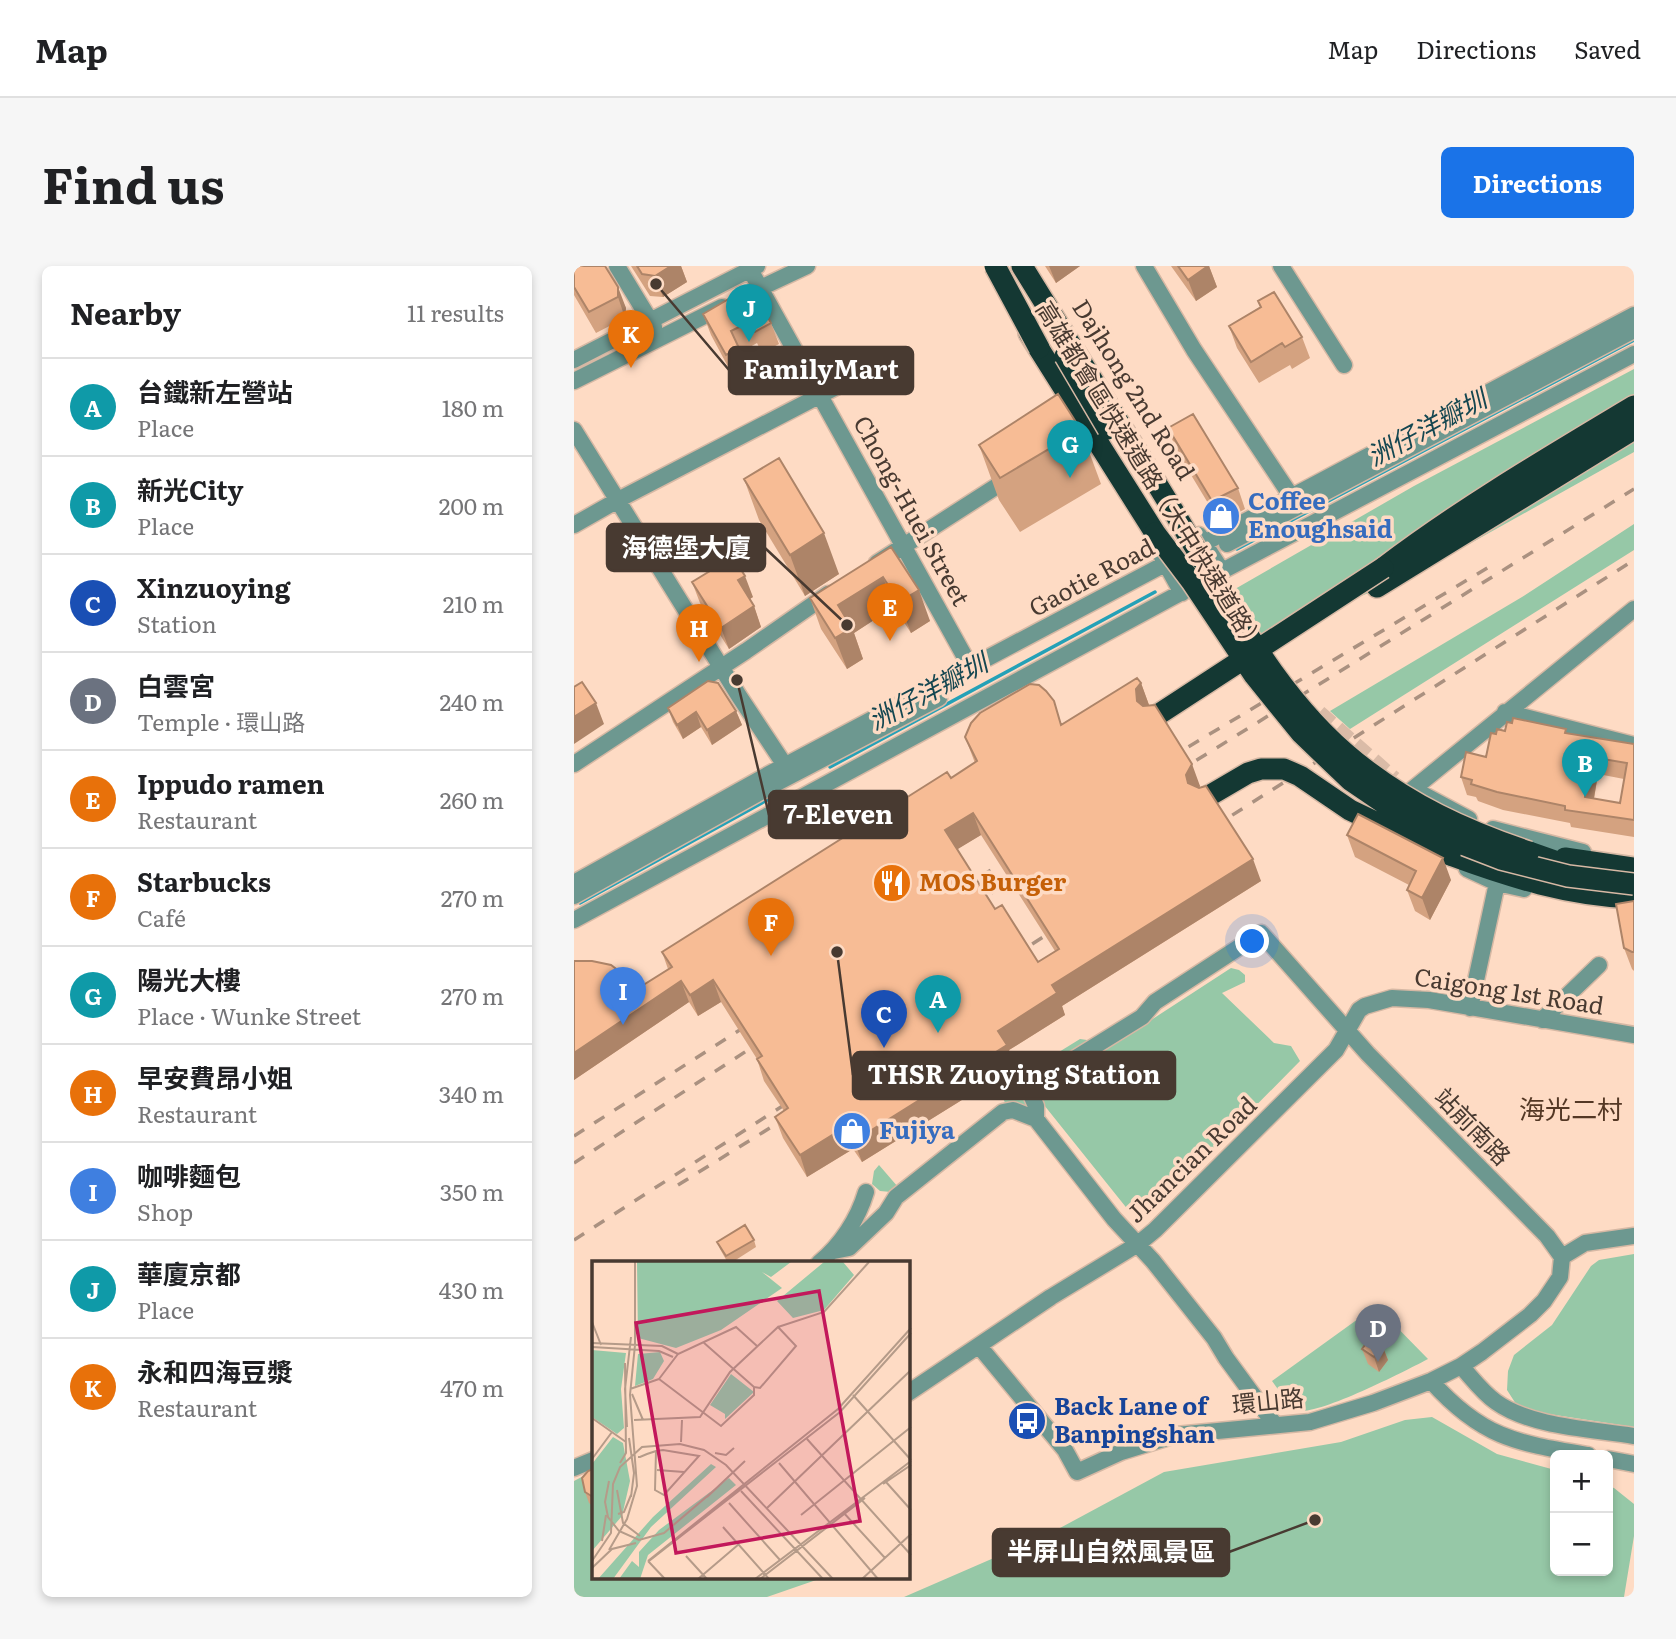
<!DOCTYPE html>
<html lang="en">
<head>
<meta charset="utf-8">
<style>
  :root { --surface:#fff; --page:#f6f6f6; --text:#202124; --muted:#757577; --line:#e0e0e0; --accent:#1a73e8 }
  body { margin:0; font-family:Literata,"Noto Sans TC",serif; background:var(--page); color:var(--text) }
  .controls { position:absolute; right:21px; bottom:21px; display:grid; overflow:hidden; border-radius:10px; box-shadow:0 4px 10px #0003 }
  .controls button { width:63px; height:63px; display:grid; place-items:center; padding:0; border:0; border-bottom:2px solid var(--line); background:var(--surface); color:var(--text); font:35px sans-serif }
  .you { position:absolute; left:679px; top:676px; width:24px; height:24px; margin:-18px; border:5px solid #fff; border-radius:50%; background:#1a73e8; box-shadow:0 0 0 10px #1a73e833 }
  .badge { display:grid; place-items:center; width:46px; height:46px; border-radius:50%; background:var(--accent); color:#fff; font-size:23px; font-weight:700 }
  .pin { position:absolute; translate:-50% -58px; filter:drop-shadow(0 2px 4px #0008) }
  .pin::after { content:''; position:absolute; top:37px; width:24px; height:21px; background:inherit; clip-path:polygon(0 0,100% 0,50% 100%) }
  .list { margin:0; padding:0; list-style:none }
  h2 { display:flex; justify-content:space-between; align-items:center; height:91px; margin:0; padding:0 28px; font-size:30px }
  h2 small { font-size:23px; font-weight:400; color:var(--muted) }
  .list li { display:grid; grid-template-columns:46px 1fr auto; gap:21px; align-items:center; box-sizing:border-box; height:98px; padding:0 28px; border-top:2px solid var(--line) }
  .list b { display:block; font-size:26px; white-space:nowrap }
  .list p { margin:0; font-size:23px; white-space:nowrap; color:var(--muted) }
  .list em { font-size:23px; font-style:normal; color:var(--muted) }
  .map { position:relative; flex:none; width:1060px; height:1331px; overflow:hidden; border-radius:10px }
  header { display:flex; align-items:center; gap:42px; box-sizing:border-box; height:98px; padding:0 35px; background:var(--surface); border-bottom:2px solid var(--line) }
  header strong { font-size:33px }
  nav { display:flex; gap:38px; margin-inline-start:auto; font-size:24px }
  .intro { display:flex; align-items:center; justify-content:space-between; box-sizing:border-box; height:168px; padding:0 42px }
  h1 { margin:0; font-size:49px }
  .button { padding:18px 32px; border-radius:10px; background:var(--accent); color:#fff; font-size:24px; font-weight:700 }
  main { display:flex; gap:42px; padding:0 42px }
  aside { flex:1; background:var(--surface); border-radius:10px; box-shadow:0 4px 10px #0003 }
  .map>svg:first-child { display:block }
  .green { fill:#96c8a7 }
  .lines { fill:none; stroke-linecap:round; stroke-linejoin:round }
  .stream { stroke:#25a1b7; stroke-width:3.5 }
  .minor-tunnel { stroke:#dabba7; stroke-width:16; stroke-dasharray:16 8; stroke-linecap:butt }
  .minor-casing { stroke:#d6b8a4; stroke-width:19 }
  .highway-casing { stroke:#d6b8a4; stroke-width:24 }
  .minor { stroke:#6d9890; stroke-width:16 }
  .highway { stroke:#143833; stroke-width:21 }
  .rail { stroke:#aa9180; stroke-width:3.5; stroke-dasharray:12 12; stroke-linecap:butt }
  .highway-bridge-casing { stroke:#d6b8a4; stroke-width:24; stroke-linecap:butt }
  .highway-bridge { stroke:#143833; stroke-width:21 }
  .wall { fill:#d4a280; fill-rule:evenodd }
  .shaded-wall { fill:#ad8468 }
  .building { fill:#f7bc95; stroke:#ad8468; stroke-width:2; fill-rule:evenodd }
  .labels { text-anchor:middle; stroke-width:7; stroke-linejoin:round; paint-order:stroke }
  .street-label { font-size:24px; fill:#483a31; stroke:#fedbc4 }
  .shop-label { font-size:24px; font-weight:bold; fill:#366cbe; stroke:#fedbc4; text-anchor:start }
  .food-label { font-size:24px; font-weight:bold; fill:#c56008; stroke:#fedbc4; text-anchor:start }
  .transit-label { font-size:24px; font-weight:bold; fill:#164399; stroke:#fedbc4; text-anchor:start }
  .water-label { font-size:26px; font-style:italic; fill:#154751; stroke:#fedbc4 }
  .neighbourhood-label { font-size:26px; fill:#543825; stroke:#fedbc4 }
  .inset-road { fill:none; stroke:#b59b89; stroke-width:2 }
  .view { fill:#c2185b; fill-opacity:0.15; stroke:#c2185b; stroke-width:3.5 }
  .inset-edge { fill:none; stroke:#483a31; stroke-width:3.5 }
  .leader { fill:none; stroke:#483a31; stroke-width:2.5 }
  .callout-dot { fill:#483a31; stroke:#fedbc4; stroke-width:2.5 }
  .callout { fill:#483a31; stroke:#483a31; stroke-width:2.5 }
  .callout-label { font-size:26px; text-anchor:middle; font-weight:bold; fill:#fff }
</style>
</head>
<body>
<header>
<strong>Map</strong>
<nav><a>Map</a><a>Directions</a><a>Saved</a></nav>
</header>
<div class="intro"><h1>Find us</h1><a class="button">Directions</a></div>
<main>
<aside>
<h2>Nearby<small>11 results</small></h2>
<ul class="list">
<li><span class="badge" style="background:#0f9aa8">A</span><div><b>台鐵新左營站</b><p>Place</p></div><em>180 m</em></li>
<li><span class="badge" style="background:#0f9aa8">B</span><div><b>新光City</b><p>Place</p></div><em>200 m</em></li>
<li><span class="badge" style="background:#1a4fb4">C</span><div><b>Xinzuoying</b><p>Station</p></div><em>210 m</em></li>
<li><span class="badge" style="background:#6b7280">D</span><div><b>白雲宮</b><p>Temple · 環山路</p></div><em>240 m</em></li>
<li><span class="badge" style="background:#e8710a">E</span><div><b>Ippudo ramen</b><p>Restaurant</p></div><em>260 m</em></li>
<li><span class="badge" style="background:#e8710a">F</span><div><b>Starbucks</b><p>Café</p></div><em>270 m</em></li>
<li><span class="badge" style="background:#0f9aa8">G</span><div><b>陽光大樓</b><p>Place · Wunke Street</p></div><em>270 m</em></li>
<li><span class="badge" style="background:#e8710a">H</span><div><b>早安費昂小姐</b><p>Restaurant</p></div><em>340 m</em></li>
<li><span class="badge" style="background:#3f7fe0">I</span><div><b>咖啡麵包</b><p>Shop</p></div><em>350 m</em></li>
<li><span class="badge" style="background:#0f9aa8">J</span><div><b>華廈京都</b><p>Place</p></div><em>430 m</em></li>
<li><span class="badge" style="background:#e8710a">K</span><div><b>永和四海豆漿</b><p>Restaurant</p></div><em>470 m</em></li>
</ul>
</aside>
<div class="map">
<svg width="1060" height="1331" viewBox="0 0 1060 1331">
  <rect width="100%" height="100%" fill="#fedbc4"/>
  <path class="green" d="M1060 103V186L838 310 688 369 661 323 840 220Z
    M1060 258V284L776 463 756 445 948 331Z
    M657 702 665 704 671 709V716L648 727 700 777 717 780 726 795 576 947 555 945 470 839 467 831 468 825Z
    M506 773 513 774 510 782 453 837 449 841 432 839 425 823Z
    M305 899 324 921 317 926 306 925 298 918 300 905Z
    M1060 988V1161L955 1145 942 1138 933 1124 934 1105 940 1089 978 1059 1017 1000 1025 994Z
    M802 1040 854 1093C833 1104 740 1152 723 1144 714 1140 705 1124 698 1115Z
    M858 1151 923 1188 981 1204V1305H1034V1220L1040 1222 1060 1238V1270L1050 1331H330L473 1269 590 1206 767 1176 831 1154Z
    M19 1205V1312L245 1313 193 1331H0V1215Z"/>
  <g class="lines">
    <path class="stream" d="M663 283 1060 74
      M256 501 581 326
      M6 637 195 533"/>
    <path class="minor-tunnel" d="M745 447 820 513"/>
    <defs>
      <path id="minor" d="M43 0 80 61
        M174 0 397 402
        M570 0 620 84 717 230
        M707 0 770 99
        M178 26 233 0
        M0 94 183 0
        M0 115 148 41
        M0 164 165 430 216 507
        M0 259 44 234 320 91
        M625 269 648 305
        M653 278 1060 64
        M588 291 608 327
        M303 297 437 211
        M931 446 1060 479
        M0 498 172 385 254 328
        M895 553 839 523 1060 343
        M919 563 1009 586
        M893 603 923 617 950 623
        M0 617 195 508 1060 49
        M0 630 201 518 365 432
        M0 654 597 332 1060 88
        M896 742 923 617
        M968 754 1025 699
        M462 853V840L458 831 462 821 471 811 568 751 581 736 687 667 794 788 973 970 988 991
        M260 985 275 982 312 947 322 931 429 846 439 844 462 853 540 953 579 995 640 1072 652 1092 701 1159
        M988 991 1011 977 1060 970
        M245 997C267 979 284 953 292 926
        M405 1080 491 1184 503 1206 547 1186 602 1169 736 1156 799 1137 857 1115 887 1100 908 1086 956 1049 970 1035 986 1011 988 991
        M887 1100C898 1112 908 1126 922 1136 957 1161 1017 1163 1060 1170
        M857 1115C908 1172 942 1177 1014 1189
        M334 1127 477 1031 564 978 581 964 762 784 785 744 791 740 818 732 855 734 1060 769
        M1034 1193 1060 1198
        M0 1202 19 1194"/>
      <path id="highway" d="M448 0 535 141
        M455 67 581 267
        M809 302C888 242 975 191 1060 140
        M803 321 1060 163
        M955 586 1006 604
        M876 589C935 611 996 630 1060 632
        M991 592 1060 602"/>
    </defs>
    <use href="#minor" class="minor-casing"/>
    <use href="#highway" class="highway-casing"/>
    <use href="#minor" class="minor"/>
    <use href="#highway" class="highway"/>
    <path class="rail" d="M594 493 915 301
      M602 507 1060 223
      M638 562 1060 294
      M386 623 443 588
      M397 640 453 604
      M438 691 488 659
      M0 870 183 753
      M0 897 194 771
      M104 919 220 847
      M0 974 224 830"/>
    <defs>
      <path id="highway-bridge" d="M421 0 465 82
        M491 90 534 163
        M535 141C561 183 588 225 613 268 662 349 706 435 782 496 836 539 890 564 955 586
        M581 267 618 316 680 409 727 467 776 514 820 544 870 571 927 593 994 610 1060 618
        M582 450 809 302
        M633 531 674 507 687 503H710L726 510 776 544 847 578 876 589"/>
    </defs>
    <use href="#highway-bridge" class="highway-bridge-casing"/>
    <use href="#highway-bridge" class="highway-bridge"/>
  </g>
  <path class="wall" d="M0 0H31L52 42 51 52 22 67 0 29Z
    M57 0H107L113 16 89 31 76 30Z
    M471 0H506L482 17Z
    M597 0H635L643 21 622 35Z
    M684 35 728 71 736 92 718 103 716 99 685 117 663 82 655 60 686 41Z
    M129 48 197 57 205 78 188 87 183 77 167 86 173 103 159 110 137 69Z
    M594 162 664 222 671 243 646 257 602 184Z
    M507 164 527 218 446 266 425 234 405 179Z
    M170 213 265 308 231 330 185 254Z
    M317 281 356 355 337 367 320 341 280 367 289 393 273 403 247 363 236 332Z
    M118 316 179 331 176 333 180 340 187 361 155 383 126 337Z
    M567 417 575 439 574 440 626 520 625 522 687 615 488 740 491 749 435 784 441 801 288 896 279 883 233 911 209 872 201 851 210 845 190 815 183 793 147 736 124 750 115 736 0 814V695L66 721 94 703 88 686 401 497 391 471 488 459ZM407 569 481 685 464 696 421 643 383 583Z
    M94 442 162 445 168 459 138 479 127 461 109 473 99 456Z
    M931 465 994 468 1060 478V571L997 561 996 557 929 544 904 535 902 531 893 529 887 511 912 491 922 468ZM1024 508 1050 513 1046 537 1020 533Z
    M773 569 877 614 856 654 841 645 833 624 835 619 781 591Z
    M1060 635V705L1058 703 1050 682Z
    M180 974 182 981 157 997H154L146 983 143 976Z
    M808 1079 814 1094 805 1106 794 1098 788 1083Z
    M19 1203V1240L15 1237 11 1226Z"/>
  <path class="shaded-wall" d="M97 0H107L113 16 89 31 81 10Z
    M475 0H506L482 17Z
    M634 0H635L643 21 622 35 614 14Z
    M44 21 52 42 51 52 44 31Z
    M250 267 265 308 231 330 216 289Z
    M171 310 179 331 172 335 164 314Z
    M309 311 320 341 280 367 289 393 273 403 261 372 264 339Z
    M345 324 356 355 337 367 325 336Z
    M180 340 187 361 155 383 147 362Z
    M567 417 575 439 570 445 563 435 562 423Z
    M22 437 30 458 0 478V451Z
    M162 445 168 459 138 479 133 464Z
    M122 446 127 461 109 473 103 459Z
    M1017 491 1024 508 1017 549 1011 531Z
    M618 498 626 520 620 530 622 538 612 509Z
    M399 547 407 569 379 586 371 564Z
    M869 592 877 614 856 654 848 632Z
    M679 593 687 615 488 740 491 749 435 784 441 801 288 896 280 875 424 765 478 719Z
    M139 714 147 736 124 750 116 729Z
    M107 715 115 736 0 814V787Z
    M271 861 279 883 233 911 226 889Z
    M808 1079 814 1094 805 1106 800 1091Z"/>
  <path class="building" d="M0 0H31L44 21V31L15 46 0 21Z
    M63 0H97L81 10 68 8Z
    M604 0H634L614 14Z
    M177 20 197 57 181 66 175 56 157 65 165 82 152 89 129 48Z
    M700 26 728 71 711 81 708 77 677 96 655 60 687 41 684 35Z
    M484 128 507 164 426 212 405 179Z
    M619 148 664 222 638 235 594 162Z
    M205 192 250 267 216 289 170 213Z
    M317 281 345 324 325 336 309 311 264 339 278 362 261 372 236 332Z
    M159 291 171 310 164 314 180 340 147 362 118 316Z
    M563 412 567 417 562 423 563 435 569 440 581 439 618 498 612 509 614 517 625 522 632 520 679 593 478 719 483 727 424 765 433 779 280 875 271 861 226 889 201 851 214 842 183 793 188 790 139 714 116 729 107 715 0 787V695H18L37 699 66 721 98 701 88 686 373 506 377 512 403 495 391 471 397 457 406 447 456 418 465 419 472 425 480 435 487 459ZM399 547 485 683 464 696 428 639 421 643 371 564Z
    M134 415 144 417 162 445 133 464 122 446 103 459 94 442Z
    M8 416 22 437 0 451V421Z
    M939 452 992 463 991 467 1060 478V554L991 544V540L923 526 897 518 898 514 887 511 892 486 912 491 917 467 922 468 923 463 931 465 933 456 938 457ZM1017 491 1053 497 1046 537 1011 531Z
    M784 548 869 592 848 632 833 624 842 605 773 569Z
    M1060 635V686H1058L1050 682 1042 638Z
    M171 959 180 974 152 990 143 976Z
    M797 1071 808 1079 800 1091 788 1083Z
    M19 1203V1231L11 1226 8 1212 14 1205Z"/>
  <defs>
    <symbol id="shop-disc" viewBox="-11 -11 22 22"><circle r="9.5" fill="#3f7fe0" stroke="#fedbc4"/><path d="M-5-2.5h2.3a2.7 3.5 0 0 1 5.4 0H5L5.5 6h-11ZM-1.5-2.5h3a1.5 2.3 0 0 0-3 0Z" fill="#fff"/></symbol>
    <symbol id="restaurant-disc" viewBox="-11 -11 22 22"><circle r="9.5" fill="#e8710a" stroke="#fedbc4"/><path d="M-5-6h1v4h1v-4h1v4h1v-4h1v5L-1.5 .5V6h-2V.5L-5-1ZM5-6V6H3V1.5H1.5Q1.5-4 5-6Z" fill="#fff"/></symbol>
    <symbol id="bus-disc" viewBox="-11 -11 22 22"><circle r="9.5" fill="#1a4fb4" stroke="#fedbc4"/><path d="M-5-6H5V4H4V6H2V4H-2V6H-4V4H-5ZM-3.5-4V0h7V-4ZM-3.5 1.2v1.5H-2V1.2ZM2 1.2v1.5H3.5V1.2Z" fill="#fff"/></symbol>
  </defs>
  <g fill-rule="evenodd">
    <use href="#shop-disc" x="625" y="228" width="44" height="44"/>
    <use href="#restaurant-disc" x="296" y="595" width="44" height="44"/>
    <use href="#shop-disc" x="256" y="843" width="44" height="44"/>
    <use href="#bus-disc" x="431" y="1133" width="44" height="44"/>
  </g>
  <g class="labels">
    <g class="street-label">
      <text transform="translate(559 124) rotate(58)" y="8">Dajhong 2nd Road</text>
      <text transform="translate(576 211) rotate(58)" y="8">高雄都會區快速道路（大中快速道路）</text>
      <text transform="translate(337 245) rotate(61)" y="8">Chong-Huei Street</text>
      <text transform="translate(518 312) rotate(-28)" y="8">Gaotie Road</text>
      <text transform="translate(935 726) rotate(9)" y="8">Caigong 1st Road</text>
      <text transform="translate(898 861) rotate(46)" y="8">站前南路</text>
      <text transform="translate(618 894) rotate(-44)" y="8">Jhancian Road</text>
      <text transform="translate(694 1136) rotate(-6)" y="8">環山路</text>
    </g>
    <g class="shop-label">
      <text x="674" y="244">Coffee<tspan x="674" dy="28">Enoughsaid</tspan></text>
      <text x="305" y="873">Fujiya</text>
    </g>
    <g class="food-label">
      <text x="345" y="625">MOS Burger</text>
    </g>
    <g class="transit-label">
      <text x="480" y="1149">Back Lane of<tspan x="480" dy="28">Banpingshan</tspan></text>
    </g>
    <g class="water-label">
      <text transform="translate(853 162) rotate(-28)" y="9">洲仔洋瓣圳</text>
      <text transform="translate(354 426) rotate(-28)" y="9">洲仔洋瓣圳</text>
    </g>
    <g class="neighbourhood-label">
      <text x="997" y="853">海光二村</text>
    </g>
  </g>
  <g transform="translate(18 995)">
    <rect width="318" height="318" fill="#fedbc4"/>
    <path d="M45 1H199L179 16 170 11 190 27 129 69 84 87 46 77ZM232 1H251L262 14 232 49 201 57 185 40ZM0 89 34 92 29 128 32 167 25 173 0 156ZM68 91 72 100 61 118 43 125 46 93ZM139 113 162 131 133 158V153L118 144ZM21 176 31 182 38 220 30 255 0 290V203ZM119 203 124 206 59 266 21 318H6L61 256ZM137 217 144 224 56 294 48 318H27L40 300 47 306V291L67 269Z" fill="#96c8a7"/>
    <path class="inset-road" d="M0 61 9 84M186 66 232 51 277 1M111 81 162 126M0 82 70 85 86 93M0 86 67 90 81 96M67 118 129 165 162 134V126M67 118 86 93 144 66 165 85M38 128 67 118M40 133 51 159M261 134 319 199M0 157 34 181M42 159 108 156 138 111 186 66 204 85 168 127 162 126M35 166 33 128 39 76M37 177 42 212 39 236M215 178 319 294M89 181 90 159M123 192 134 194 142 187M46 196H48L55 193 64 190 71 189 107 195 72 234 63 229 64 190M0 198 20 171M28 202 34 192 33 102M187 202 286 318M65 209 92 211M17 220 13 241 16 256 27 270 47 279 72 272 119 232M294 221 319 249M291 223 319 204M25 229 31 262 48 275M149 230 231 318M115 236 153 200M137 242 188 299M175 247 319 109M251 251 293 297M26 253 32 251 39 234M209 254 319 166M131 266 177 318M10 280 14 254M17 289 35 258 45 225 38 134 43 84V1M94 295 115 318M0 300 19 272 21 223 28 206 50 186 88 183 112 189 134 204 241 318M56 300 246 148 319 67M56 300 73 318M57 300 248 151 319 72M0 307 20 288 44 282M106 318 147 283M163 318 319 200M168 318 273 237M270 318 319 273"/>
    <path class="view" d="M227 30 268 260 84 292 44 62Z"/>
    <rect width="318" height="318" class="inset-edge"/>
  </g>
  <path class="leader" d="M82 18L155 104M273 359L191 282M163 414L195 549M263 686L279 809M741 1254L655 1286"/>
  <g class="callout-dot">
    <circle cx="82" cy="18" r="7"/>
    <circle cx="273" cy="359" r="7"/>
    <circle cx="163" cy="414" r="7"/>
    <circle cx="263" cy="686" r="7"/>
    <circle cx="741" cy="1254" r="7"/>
  </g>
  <g class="callout">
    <rect x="155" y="81" width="184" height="47" rx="7"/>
    <rect x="33" y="258" width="158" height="47" rx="7"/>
    <rect x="195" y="525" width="138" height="47" rx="7"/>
    <rect x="279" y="786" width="322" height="47" rx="7"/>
    <rect x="419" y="1263" width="236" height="47" rx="7"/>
  </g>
  <g class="callout-label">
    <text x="247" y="113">FamilyMart</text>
    <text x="112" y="291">海德堡大廈</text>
    <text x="264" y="558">7-Eleven</text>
    <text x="440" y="818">THSR Zuoying Station</text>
    <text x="537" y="1295">半屏山自然風景區</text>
  </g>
</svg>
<div class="controls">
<button>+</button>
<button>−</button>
</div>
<div class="you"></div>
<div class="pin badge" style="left:364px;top:767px;background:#0f9aa8">A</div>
<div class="pin badge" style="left:1011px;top:531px;background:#0f9aa8">B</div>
<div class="pin badge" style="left:310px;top:782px;background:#1a4fb4">C</div>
<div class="pin badge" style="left:804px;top:1096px;background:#6b7280">D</div>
<div class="pin badge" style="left:316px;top:375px;background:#e8710a">E</div>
<div class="pin badge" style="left:197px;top:690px;background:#e8710a">F</div>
<div class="pin badge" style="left:496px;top:212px;background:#0f9aa8">G</div>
<div class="pin badge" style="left:125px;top:396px;background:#e8710a">H</div>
<div class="pin badge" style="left:49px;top:759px;background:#3f7fe0">I</div>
<div class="pin badge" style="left:175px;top:76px;background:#0f9aa8">J</div>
<div class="pin badge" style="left:57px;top:102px;background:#e8710a">K</div>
</div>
</main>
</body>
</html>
